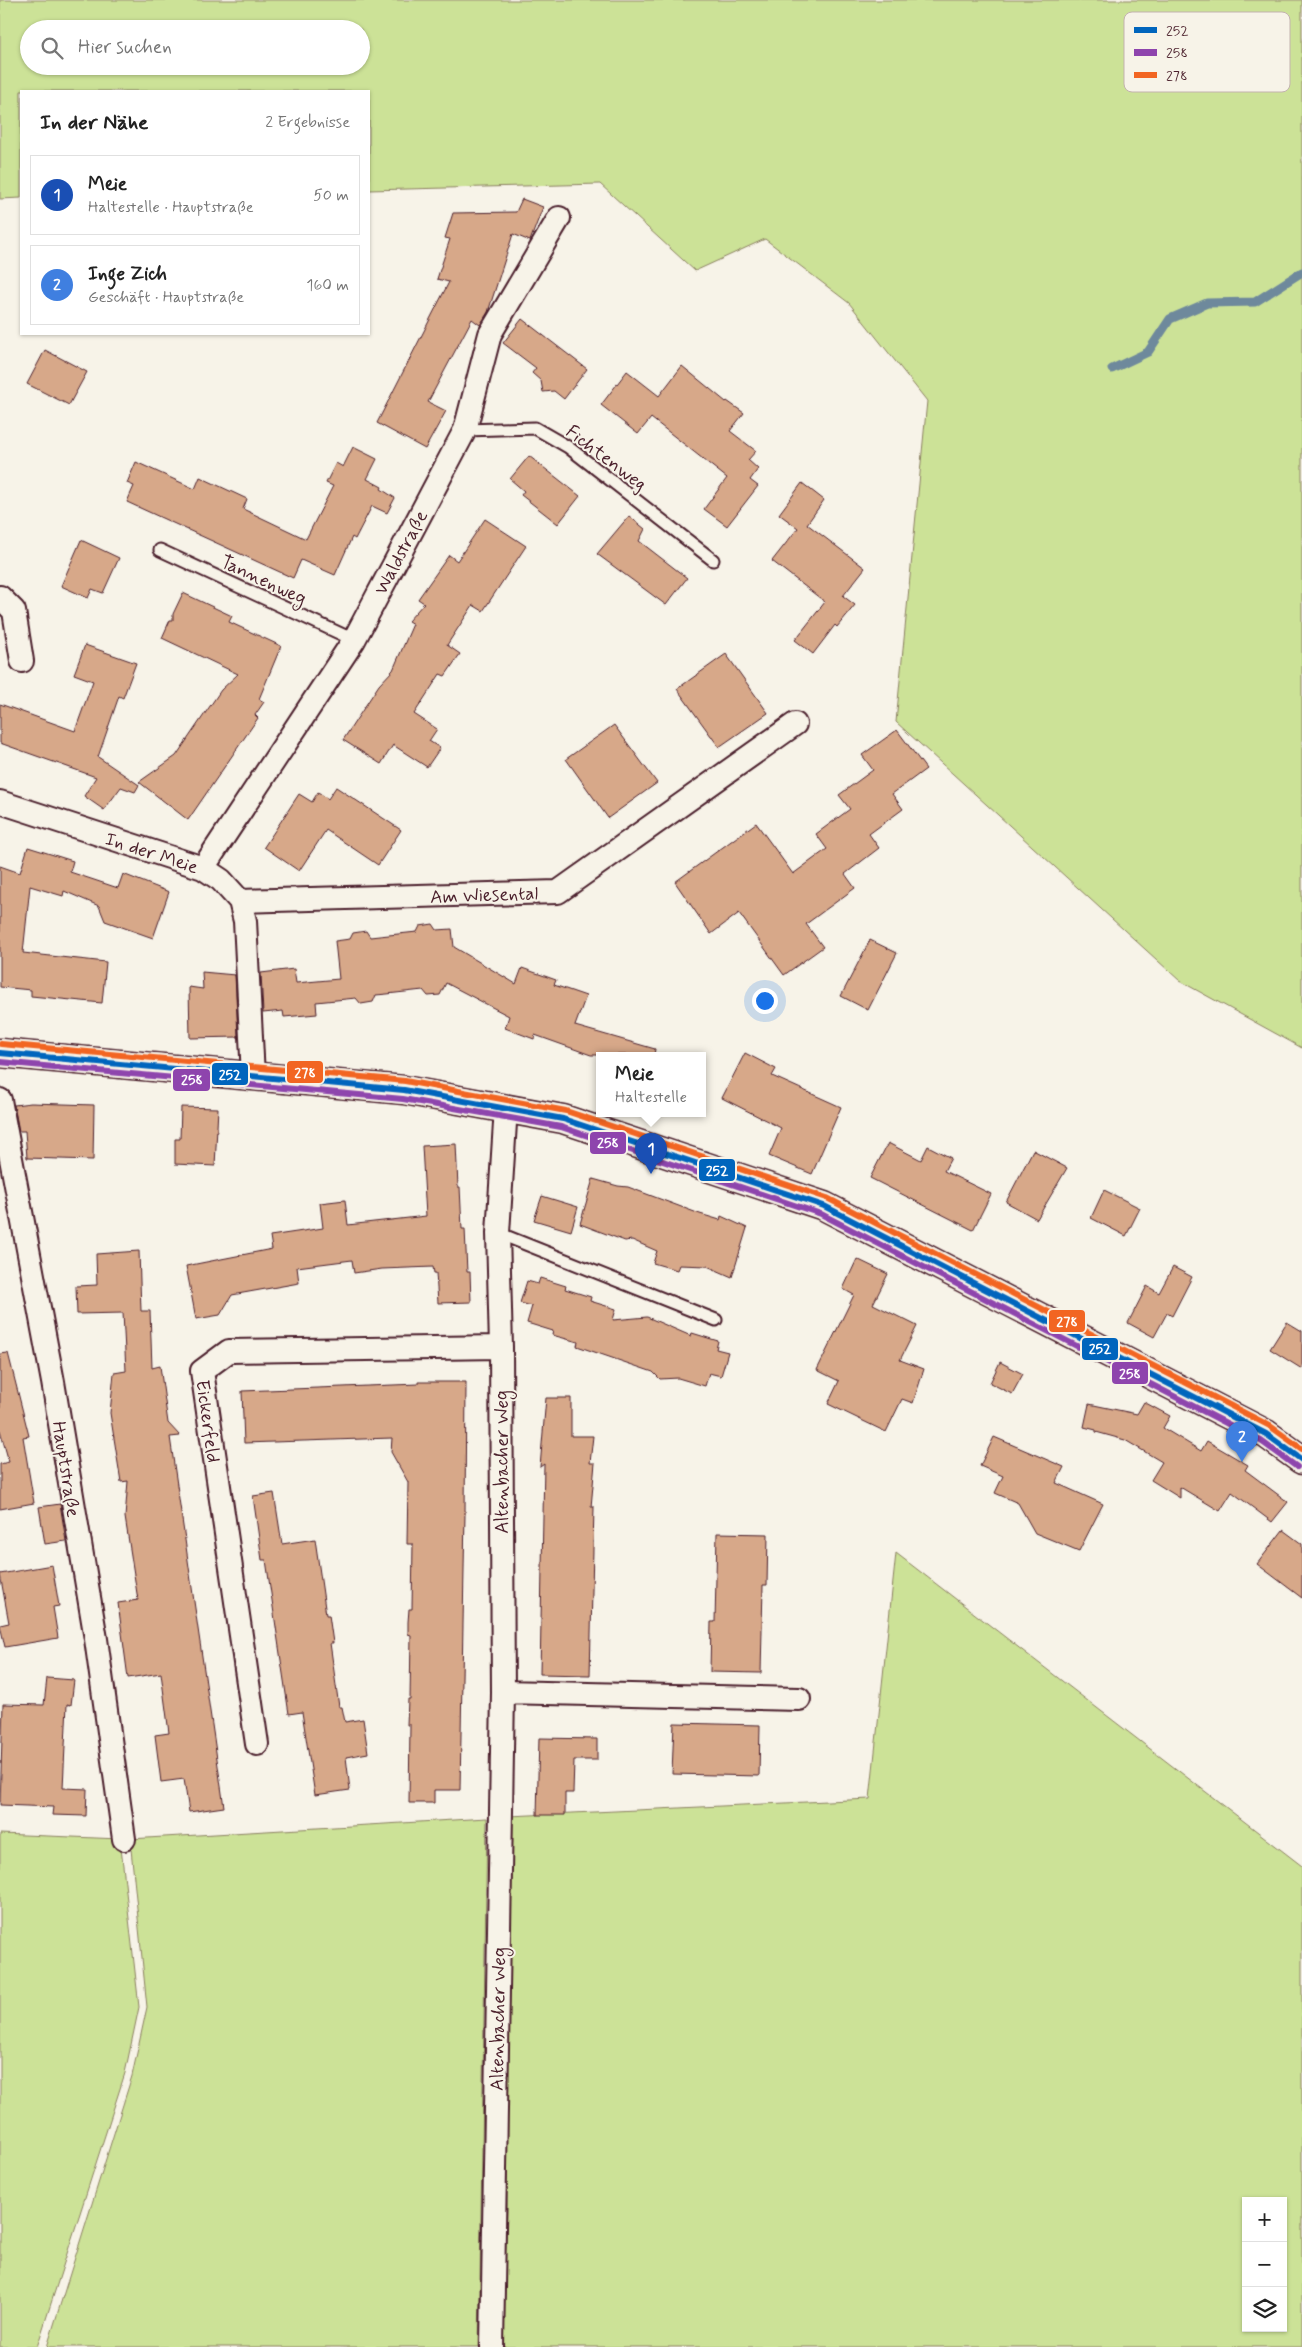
<!DOCTYPE html>
<html lang="de">
<head>
<meta charset="utf-8">
<style>
  :root { --surface:#fff; --page:#f6f6f6; --text:#222; --muted:#767676; --line:#e0e0e0; --accent:#db2777 }
  body { margin:0; font-family:Mynerve,sans-serif; background:var(--page); color:var(--text) }
  .controls { position:absolute; right:15px; bottom:15px; display:grid; overflow:hidden; border-radius:0px; box-shadow:0 1px 4px #0004 }
  .controls button { width:45px; height:45px; display:grid; place-items:center; padding:0; border:0; border-bottom:1px solid var(--line); background:var(--surface); color:var(--text); font:25px sans-serif }
  .you { position:absolute; left:764px; top:1000px; width:18px; height:18px; margin:-12px; border:4px solid #fff; border-radius:50%; background:#1a73e8; box-shadow:0 0 0 8px #1a73e833 }
  .badge { display:grid; place-items:center; width:32px; height:32px; border-radius:50%; background:var(--accent); color:#fff; font-size:16px; font-weight:700 }
  .pin { position:absolute; translate:-50% -41px; filter:drop-shadow(0 1px 2px #0008) }
  .pin::after { content:''; position:absolute; top:26px; width:18px; height:15px; background:inherit; clip-path:polygon(0 0,100% 0,50% 100%) }
  .popup { position:absolute; left:596px; top:1052px; width:110px; height:65px; box-sizing:border-box; display:grid; place-content:center; border-radius:0px; background:var(--surface); filter:drop-shadow(0 1px 4px #0005); font-size:16px; white-space:nowrap; color:var(--muted) }
  .popup b { font-size:19px; color:var(--text) }
  .popup::after { content:''; position:absolute; left:50%; top:100%; margin-left:-10px; border:10px solid transparent; border-top-color:var(--surface) }
  .list { margin:0; padding:0; list-style:none }
  h2 { display:flex; justify-content:space-between; align-items:center; height:65px; margin:0; padding:0 20px; font-size:21px }
  h2 small { font-size:16px; font-weight:400; color:var(--muted) }
  .list li { display:grid; grid-template-columns:32px 1fr auto; gap:15px; align-items:center; box-sizing:border-box; height:80px; margin:0 10px 10px; padding:0 10px; border:1px solid var(--line); border-radius:0px }
  .list b { display:block; font-size:19px; white-space:nowrap }
  .list p { margin:0; font-size:16px; white-space:nowrap; color:var(--muted) }
  .list em { font-size:16px; font-style:normal; color:var(--muted) }
  .icon { flex:none; width:28px; height:28px; fill:none; stroke:currentColor; stroke-width:2; stroke-linecap:round; stroke-linejoin:round }
  .map { position:relative; flex:none; width:1302px; height:2347px; overflow:hidden }
  .search { position:absolute; background:var(--surface); box-shadow:0 1px 4px #0004; left:20px; top:20px; width:350px; height:55px; display:flex; align-items:center; gap:12px; box-sizing:border-box; padding:0 18px; border-radius:28px; color:var(--muted); font-size:19px }
  .panel { position:absolute; background:var(--surface); box-shadow:0 1px 4px #0004; left:20px; top:90px; width:350px; height:245px; border-radius:0px }
  .map>svg:first-child { display:block }
  .green { fill:#cce297; stroke:#8b8061; fill-rule:evenodd }
  .lines { fill:none; stroke-linecap:round; stroke-linejoin:round }
  .stream { stroke:#6e899c; stroke-width:9 }
  .building { fill:#d7a889; stroke:#4a1f2b }
  .lane-casing { stroke:#4a1f2b; stroke-width:15 }
  .street-casing { stroke:#4a1f2b; stroke-width:26 }
  .secondary-casing { stroke:#4a1f2b; stroke-width:31 }
  .lane { stroke:#f7f3e8; stroke-width:11 }
  .street { stroke:#f7f3e8; stroke-width:22 }
  .secondary { stroke:#f7f3e8; stroke-width:28 }
  .bus-1-casing { stroke:#f7f3e8; stroke-width:10 }
  .bus-2-casing { stroke:#f7f3e8; stroke-width:10 }
  .bus-3-casing { stroke:#f7f3e8; stroke-width:10 }
  .bus-1 { stroke:#0065bd; stroke-width:6 }
  .bus-2 { stroke:#8e44ad; stroke-width:6 }
  .bus-3 { stroke:#f26522; stroke-width:6 }
  .labels { text-anchor:middle; stroke-width:4; stroke-linejoin:round; paint-order:stroke }
  .street-label { font-size:19px; fill:#4a1f2b; stroke:#f7f3e8 }
  .key { fill:#f7f3e8; stroke:#c3b3af; stroke-width:1 }
  .key-label { font-size:14px; fill:#4a1f2b }
  .line-badge { stroke:#f7f3e8; stroke-width:2 }
  .badge-label { font-size:14px; text-anchor:middle; font-weight:bold; fill:#fff }
</style>
</head>
<body>
<div class="map">
<svg width="1302" height="2347" viewBox="0 0 1302 2347">
  <rect width="100%" height="100%" fill="#f7f3e8"/>
  <filter id="ink" filterUnits="userSpaceOnUse"><feTurbulence type="fractalNoise" baseFrequency=".02" numOctaves="2"/><feDisplacementMap in="SourceGraphic" scale="10" xChannelSelector="R" yChannelSelector="G"/><feConvolveMatrix kernelMatrix="1 2 1 2 8 2 1 2 1" color-interpolation-filters="sRGB"/></filter>
  <g filter="url(#ink)">
    <path class="green" d="M0 0H1302V1048L1180 981 896 722 927 401 849 303 765 239 695 271 600 184 369 190V91H21V198L0 199ZM29 29H361V66H29Z
      M896 1553 1302 1866V2347H502L507 2211 509 1816 870 1799ZM1246 2201H1283V2328H1246Z
      M487 1818 479 2347H47L132 2076 147 2007 130 1839Z
      M0 1834 120 1839 139 2007 125 2073 37 2347H0Z"/>
    <g class="lines">
      <path class="stream" d="M1112 369 1148 352 1170 319 1207 303 1255 302 1302 272"/>
    </g>
    <path class="building" d="M522 199 543 207 530 241 513 234 488 312 480 325 472 319 428 402 446 411 425 449 377 423 449 282 437 279 450 239 445 238 453 213 516 212Z
      M522 319 587 369 564 399 554 391 543 392 541 381 532 373 536 368 503 343Z
      M45 350 87 372 69 405 27 384Z
      M682 366 726 402 727 401 744 413 730 431 756 451 748 460 758 469 750 480 758 486 727 526 704 509 727 478 651 418 638 434 601 405 627 371 659 396Z
      M353 447 377 459 367 479 382 487 381 489 395 498 387 513 372 506 355 539 352 537 335 575 301 560 293 578 127 502 134 486 127 483 136 462 195 489 200 477 247 499 243 509 306 539 333 486 326 483 336 463 343 467Z
      M529 456 580 496 558 524 521 495 524 491 510 479Z
      M802 483 824 500 807 524 865 568 843 596 855 605 837 627 835 625 813 654 795 640 825 602 772 561 798 528 779 514Z
      M629 516 645 529 639 541 687 578 666 605 597 554Z
      M485 519 526 546 483 611 473 605 447 645 460 654 445 676 440 674 414 714 437 729 429 741 440 748 427 767 393 745 381 764 343 740 379 685 393 670 413 624 408 621 424 603 418 599 449 555 457 561Z
      M81 540 119 558 103 593 92 589 88 598 61 586Z
      M183 593 232 616 229 622 281 646 259 699 264 702 255 715 258 718 188 820 139 782 176 756 221 690 238 674 162 638 170 620H173V614Z
      M85 645 136 663 123 698 119 696 98 757 139 785 135 792 121 787 104 810 84 796 96 777 0 743V704L75 731 93 681 74 674Z
      M726 654 768 713 719 747 677 689Z
      M614 725 657 783 608 818 566 759Z
      M897 730 926 769 892 794 903 809 869 834 879 848 845 874 855 888 806 924 823 947 784 975 739 913 711 934 675 882 756 823 793 874 827 849 816 834 850 809 839 795 873 770 862 755Z
      M336 787 401 830 378 865 326 830 299 871 264 847 299 794 312 802 318 792 328 799Z
      M28 847 73 861 70 872 118 888 123 874 169 892 153 938 105 921 99 906 64 891 63 896 30 886 23 953 106 962 102 1003 31 996V990L0 987V866L20 873Z
      M433 924 437 930 452 929 454 947 516 984 522 968 556 980 554 985 586 996 575 1026 655 1049 654 1055H591L535 1035 534 1039 505 1028 509 1016 446 983 440 995 428 996 423 990 387 994 376 995 373 1002 361 1004 356 998 316 1002 317 1014 284 1017 283 1011 263 1013 261 973 294 969 296 983 339 979 335 941 350 939 353 933 366 931 370 937 417 932 420 926Z
      M870 940 897 953 868 1010 841 996Z
      M202 972 235 975 238 1037 190 1038 189 987 203 989Z
      M745 1053 776 1069 772 1076 841 1107 812 1174 769 1156 781 1128 722 1098Z
      M31 1103 94 1105 93 1160 27 1158 25 1131H19L14 1105Z
      M181 1107 218 1108 215 1166 175 1164V1139H180Z
      M888 1143 921 1160 928 1146 951 1158 944 1171 991 1194 973 1230 870 1178Z
      M456 1144 458 1187H460L462 1229H465L467 1272H470L471 1302 438 1303 436 1273H434L433 1267 382 1269 354 1273 352 1260 297 1267 299 1283 232 1295 220 1315 196 1319 186 1266 272 1249 270 1236 323 1228 320 1203 345 1200 348 1225 426 1216 422 1146Z
      M1033 1150 1067 1168 1037 1219 1006 1202Z
      M593 1179 618 1186 628 1187 700 1214 720 1220 721 1216 747 1228 732 1277 707 1266 679 1265 677 1270 653 1263 657 1251 632 1240 625 1241 580 1224Z
      M1104 1190 1140 1208 1126 1236 1091 1218Z
      M542 1196 578 1207 571 1231 534 1220Z
      M139 1251 141 1311H150L152 1368 160 1366 168 1423 180 1436 170 1437 224 1807 189 1812 184 1779 161 1782 155 1735 169 1733 161 1673 128 1678 118 1603 138 1600 125 1517 128 1481 121 1482 110 1413 114 1373 126 1371 123 1313 77 1314 76 1286 97 1285 96 1254Z
      M857 1259 888 1274 873 1304 917 1326 900 1360 924 1369 913 1403 902 1399 886 1432 828 1404 839 1381 817 1370 854 1295 843 1289Z
      M1173 1267 1192 1277 1172 1316 1167 1313 1154 1337 1128 1323 1147 1286 1159 1293Z
      M540 1278 566 1286 565 1289 591 1297 590 1301 616 1309 613 1320 647 1317 691 1336 692 1333 718 1341 716 1349 728 1352 721 1376 709 1373 705 1386 678 1378 660 1379 653 1372 577 1346 578 1342 552 1335 553 1331 527 1323 532 1306 520 1303 527 1281 538 1284Z
      M1287 1322 1302 1331V1369L1270 1349Z
      M8 1353 29 1436 23 1437 34 1503 0 1509V1464L9 1462 0 1430V1354Z
      M1000 1362 1023 1374 1012 1394 990 1383Z
      M418 1382H466L465 1513 460 1790H434V1803H409L410 1725H407L408 1699H410L411 1635 408 1634V1622L409 1609H412L413 1544H407L408 1482 391 1452 392 1438 244 1443 242 1391 418 1384Z
      M546 1398H571V1436H593L590 1463H595L591 1507H594L590 1675 540 1674 544 1464 540 1467Z
      M1144 1402 1170 1416 1163 1428 1201 1451 1207 1441 1248 1465 1245 1470 1288 1502 1272 1522 1232 1492 1220 1511 1180 1487V1498L1151 1480 1162 1462 1125 1440 1096 1432V1430L1084 1427 1089 1404 1137 1414Z
      M994 1437 1064 1467 1056 1483 1103 1504 1079 1551 1035 1533 1018 1503 995 1493 1003 1476 980 1466Z
      M274 1493 282 1544 315 1539 326 1615H329L333 1643H330L339 1707H342L345 1722 363 1719 368 1753 346 1757 350 1790 315 1795 302 1712 289 1714 266 1560H262L253 1496Z
      M60 1504 66 1541 45 1544 39 1507Z
      M1283 1530 1302 1544V1598L1257 1564Z
      M717 1533 768 1534 767 1585H763L761 1673 710 1672 711 1622H715Z
      M52 1565 59 1606 53 1607 58 1638 5 1647 0 1625 9 1623 0 1574Z
      M47 1678 74 1680 71 1705 67 1704 63 1788 87 1789 86 1816 52 1815 53 1807 0 1805 3 1704 44 1705Z
      M674 1723 760 1725 759 1776 672 1774Z
      M539 1738 597 1739V1760H574L573 1793H565V1815H537Z"/>
    <g class="lines">
      <defs>
        <path id="lane" d="M465 430 535 428 568 447 713 560
          M160 550 354 640
          M498 1233 716 1320"/>
        <path id="street" d="M0 597 14 611 22 661
          M0 802 203 868 221 880 240 901 245 921 253 1076
          M203 868 354 640 465 430 490 334 559 218
          M240 901 558 892 795 724
          M0 1100 53 1382 96 1639 124 1839
          M503 1692 799 1699
          M257 1744 202 1371 229 1351 501 1347
          M492 2347 503 1692 501 1347 498 1233 506 1107"/>
        <path id="secondary" d="M0 1053 404 1090 563 1119 824 1206 1266 1434 1302 1460"/>
      </defs>
      <use href="#lane" class="lane-casing"/>
      <use href="#street" class="street-casing"/>
      <use href="#secondary" class="secondary-casing"/>
      <use href="#lane" class="lane"/>
      <use href="#street" class="street"/>
      <use href="#secondary" class="secondary"/>
      <defs>
        <path id="bus-1" d="M0 1053 404 1090 563 1119 824 1206 1266 1434 1302 1460"/>
        <path id="bus-2" d="M0 1062 403 1099 561 1127 821 1214 1261 1441 1297 1467"/>
        <path id="bus-3" d="M1 1044 405 1081 566 1111 827 1198 1270 1426 1302 1449"/>
      </defs>
      <use href="#bus-1" class="bus-1-casing"/>
      <use href="#bus-2" class="bus-2-casing"/>
      <use href="#bus-3" class="bus-3-casing"/>
      <use href="#bus-1" class="bus-1"/>
      <use href="#bus-2" class="bus-2"/>
      <use href="#bus-3" class="bus-3"/>
    </g>
  </g>
  <g class="labels">
    <g class="street-label">
      <text transform="translate(607 457) rotate(37)" y="7">Fichtenweg</text>
      <text transform="translate(400 552) rotate(-62)" y="7">Waldstraße</text>
      <text transform="translate(264 579) rotate(25)" y="7">Tannenweg</text>
      <text transform="translate(152 852) rotate(18)" y="7">In der Meie</text>
      <text transform="translate(484 894) rotate(-2)" y="7">Am Wiesental</text>
      <text transform="translate(209 1421) rotate(82)" y="7">Eickerfeld</text>
      <text transform="translate(501 1462) rotate(-90)" y="7">Altenbacher Weg</text>
      <text transform="translate(67 1469) rotate(81)" y="7">Hauptstraße</text>
      <text transform="translate(497 2019) rotate(-89)" y="7">Altenbacher Weg</text>
    </g>
  </g>
  <rect x="1124" y="12" width="166" height="80" rx="8" class="key"/>
  <rect x="1134" y="27" width="23" height="6" fill="#0065bd"/>
  <rect x="1134" y="49" width="23" height="7" fill="#8e44ad"/>
  <rect x="1134" y="72" width="23" height="6" fill="#f26522"/>
  <g class="key-label">
    <text x="1166" y="35">252</text>
    <text x="1166" y="57">258</text>
    <text x="1166" y="80">278</text>
  </g>
  <g class="line-badge">
    <rect x="286" y="1060" width="38" height="24" rx="5" fill="#f26522"/>
    <rect x="211" y="1062" width="38" height="24" rx="5" fill="#0065bd"/>
    <rect x="172" y="1068" width="39" height="24" rx="5" fill="#8e44ad"/>
    <rect x="589" y="1131" width="38" height="24" rx="5" fill="#8e44ad"/>
    <rect x="698" y="1158" width="38" height="24" rx="5" fill="#0065bd"/>
    <rect x="1048" y="1309" width="38" height="24" rx="5" fill="#f26522"/>
    <rect x="1081" y="1337" width="38" height="24" rx="5" fill="#0065bd"/>
    <rect x="1111" y="1361" width="38" height="24" rx="5" fill="#8e44ad"/>
  </g>
  <g class="badge-label">
    <text x="305" y="1077">278</text>
    <text x="230" y="1079">252</text>
    <text x="192" y="1084">258</text>
    <text x="608" y="1147">258</text>
    <text x="717" y="1175">252</text>
    <text x="1067" y="1326">278</text>
    <text x="1100" y="1353">252</text>
    <text x="1130" y="1378">258</text>
  </g>
</svg>
<div class="controls">
<button>+</button>
<button>−</button>
<button><svg class="icon" aria-label="layers" viewBox="0 0 24 24"><path d="M12 4l9 5-9 5-9-5zM3 14l9 5 9-5"/></svg></button>
</div>
<div class="you"></div>
<div class="pin badge" style="left:651px;top:1174px;background:#1a4fb4">1</div>
<div class="popup"><b>Meie</b>Haltestelle</div>
<div class="pin badge" style="left:1242px;top:1462px;background:#3f7fe0">2</div>
<div class="search"><svg class="icon" aria-label="search" viewBox="0 0 24 24"><circle cx="10" cy="10" r="6"/><path d="M15 15l6 6"/></svg>Hier suchen</div>
<section class="panel">
<h2>In der Nähe<small>2 Ergebnisse</small></h2>
<ul class="list">
<li><span class="badge" style="background:#1a4fb4">1</span><div><b>Meie</b><p>Haltestelle · Hauptstraße</p></div><em>50 m</em></li>
<li><span class="badge" style="background:#3f7fe0">2</span><div><b>Inge Zich</b><p>Geschäft · Hauptstraße</p></div><em>160 m</em></li>
</ul>
</section>
</div>
</body>
</html>
